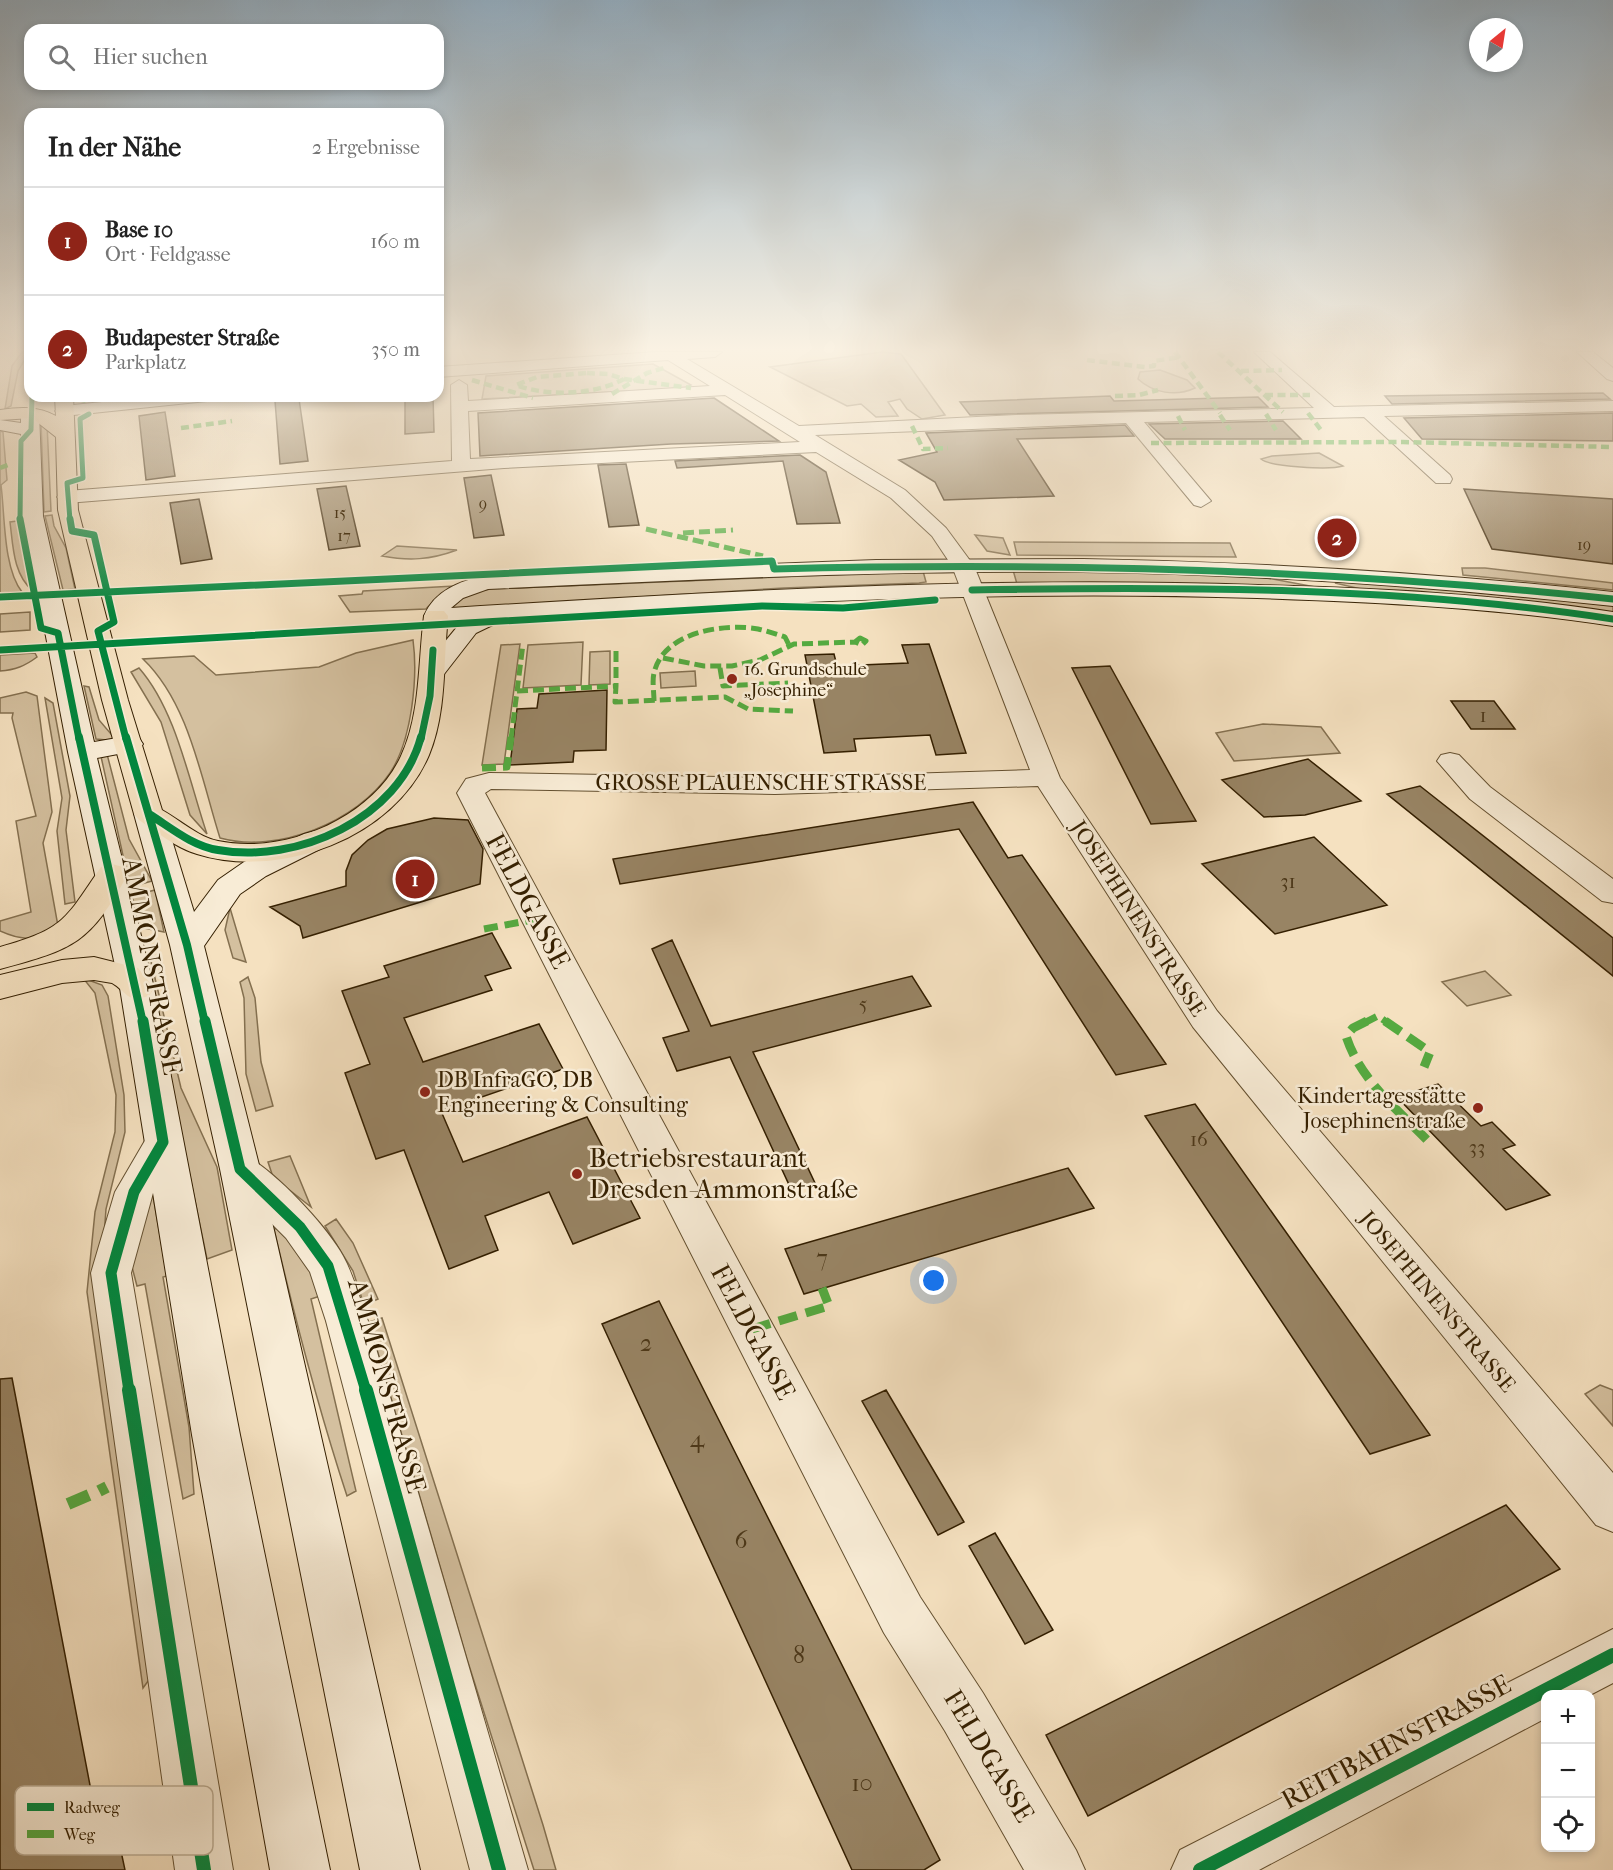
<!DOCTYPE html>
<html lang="de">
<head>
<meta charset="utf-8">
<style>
  :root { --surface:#fff; --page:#f6f6f6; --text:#222; --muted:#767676; --line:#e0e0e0; --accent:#8f2418 }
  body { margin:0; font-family:"IM FELL French Canon",serif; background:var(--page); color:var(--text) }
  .controls { position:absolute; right:18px; bottom:18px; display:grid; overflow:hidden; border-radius:12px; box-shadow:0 3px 9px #0003 }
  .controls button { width:54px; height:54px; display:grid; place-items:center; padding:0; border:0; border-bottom:2px solid var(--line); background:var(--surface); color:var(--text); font:30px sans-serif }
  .compass { position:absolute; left:1469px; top:18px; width:54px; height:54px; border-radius:50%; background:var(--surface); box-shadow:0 3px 9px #0003; rotate:30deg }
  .you { position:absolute; left:934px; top:1281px; width:21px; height:21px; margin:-15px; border:4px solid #fff; border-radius:50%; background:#1a73e8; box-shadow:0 0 0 9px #1a73e833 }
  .badge { display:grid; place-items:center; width:39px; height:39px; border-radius:50%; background:var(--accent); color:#fff; font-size:20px; font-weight:700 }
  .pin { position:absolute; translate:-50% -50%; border:3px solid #fff; box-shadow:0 2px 6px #0006 }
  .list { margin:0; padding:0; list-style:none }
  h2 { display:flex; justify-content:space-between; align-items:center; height:78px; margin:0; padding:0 24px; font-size:26px }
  h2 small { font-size:20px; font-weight:400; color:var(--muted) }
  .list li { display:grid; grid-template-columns:39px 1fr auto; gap:18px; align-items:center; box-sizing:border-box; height:108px; padding:0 24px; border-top:2px solid var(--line) }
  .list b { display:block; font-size:22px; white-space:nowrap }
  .list p { margin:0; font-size:20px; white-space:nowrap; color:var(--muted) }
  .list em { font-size:20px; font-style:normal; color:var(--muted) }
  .icon { flex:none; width:33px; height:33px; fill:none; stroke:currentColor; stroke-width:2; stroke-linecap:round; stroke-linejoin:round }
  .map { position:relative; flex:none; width:1613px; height:1870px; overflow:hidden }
  .search { position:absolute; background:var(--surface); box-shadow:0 3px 9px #0003; left:24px; top:24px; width:420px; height:66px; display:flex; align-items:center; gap:15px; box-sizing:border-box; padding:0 21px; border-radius:18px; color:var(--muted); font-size:22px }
  .panel { position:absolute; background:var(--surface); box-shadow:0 3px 9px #0003; left:24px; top:108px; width:420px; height:294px; border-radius:18px }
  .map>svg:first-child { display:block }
  .green { fill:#d4c09f; stroke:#847050; stroke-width:1.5 }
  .building { fill:#988464; stroke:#341f00; stroke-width:1.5 }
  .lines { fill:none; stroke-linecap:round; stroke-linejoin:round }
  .minor-casing { stroke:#645030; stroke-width:2 }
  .secondary-casing { stroke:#341f00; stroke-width:2 }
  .primary-casing { stroke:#341f00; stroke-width:2 }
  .minor { fill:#f8ecd6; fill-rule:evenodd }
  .secondary { fill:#f8ecd6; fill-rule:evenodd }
  .primary { fill:#f5e1c0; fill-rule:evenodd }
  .quiet-far4 { stroke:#54aa40; stroke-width:4.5; stroke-dasharray:8 4.5; stroke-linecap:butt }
  .quiet-far3 { stroke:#54aa40; stroke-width:5; stroke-dasharray:11 5; stroke-linecap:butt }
  .quiet-far2 { stroke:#54aa40; stroke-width:7; stroke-dasharray:14 7; stroke-linecap:butt }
  .quiet-far1 { stroke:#54aa40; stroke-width:9; stroke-dasharray:19 9; stroke-linecap:butt }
  .quiet { stroke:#54aa40; stroke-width:12; stroke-dasharray:24 12; stroke-linecap:butt }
  .cycleway-far4-casing { stroke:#f8ecd6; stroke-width:8 }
  .cycleway-far3-casing { stroke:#f8ecd6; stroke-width:10 }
  .cycleway-far2-casing { stroke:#f8ecd6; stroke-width:12 }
  .cycleway-far1-casing { stroke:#f8ecd6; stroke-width:15 }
  .cycleway-casing { stroke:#f8ecd6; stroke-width:18 }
  .cycleway-far4 { stroke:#00873e; stroke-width:5 }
  .cycleway-far3 { stroke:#00873e; stroke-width:7 }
  .cycleway-far2 { stroke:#00873e; stroke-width:8 }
  .cycleway-far1 { stroke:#00873e; stroke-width:11 }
  .cycleway { stroke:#00873e; stroke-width:14 }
  .poi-dot { fill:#8f2418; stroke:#f8ecd6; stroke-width:2 }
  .labels { text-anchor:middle; stroke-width:5; stroke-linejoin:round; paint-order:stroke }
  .far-number-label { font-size:16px; fill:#4d3819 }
  .far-poi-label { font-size:18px; fill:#341f00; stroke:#f8ecd6; text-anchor:start }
  .number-label { font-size:20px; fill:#4d3819 }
  .street-label { font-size:22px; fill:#341f00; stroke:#f8ecd6 }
  .poi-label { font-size:22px; fill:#341f00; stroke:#f8ecd6; text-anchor:start }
  .near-number-label { font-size:24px; fill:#4d3819 }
  .near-street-label { font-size:27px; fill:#341f00; stroke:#f8ecd6 }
  .near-poi-label { font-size:27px; fill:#341f00; stroke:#f8ecd6; text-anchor:start }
  .key { fill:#f8ecd6; stroke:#bdae96; stroke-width:1.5 }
  .key-label { font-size:16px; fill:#341f00 }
</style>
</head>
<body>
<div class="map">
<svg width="1613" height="1870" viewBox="0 0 1613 1870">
  <rect width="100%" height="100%" fill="#f5e1c0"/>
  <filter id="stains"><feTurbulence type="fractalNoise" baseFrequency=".00333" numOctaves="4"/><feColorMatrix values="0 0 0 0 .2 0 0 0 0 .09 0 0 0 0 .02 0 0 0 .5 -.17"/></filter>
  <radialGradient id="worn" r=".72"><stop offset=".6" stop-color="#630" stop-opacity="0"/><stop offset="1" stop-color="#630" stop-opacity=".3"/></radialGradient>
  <path class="green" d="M22 352H26L24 361 18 371 11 406 5 409 12 366Z
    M882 352 901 354 945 415 922 419 907 409 900 399 888 402 898 416 876 417 861 404 847 406 770 367Z
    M653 364 691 385 685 388 482 399 486 376Z
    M1160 370 1187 380 1195 388C1176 397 1153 393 1138 379L1140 372Z
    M41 421 47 424 51 511 44 512Z
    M0 431 3 432 7 480 1 485C5 515 3 568 22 592L0 593Z
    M1319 453 1343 466C1330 470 1270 467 1261 459L1272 456Z
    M52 515 54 526 66 548 75 589 63 590 45 516Z
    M17 521 33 591C13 575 13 545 10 522Z
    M975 535 1003 538 1010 555 987 551Z
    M1014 542 1230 543 1236 557 1017 555Z
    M397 546 457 550C430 560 409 561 382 556Z
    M1462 568H1485L1613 583V590L1463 575Z
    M1013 570 1246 574 1326 589 1017 584Z
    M923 571 926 582 919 583 784 588 447 609C456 596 476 591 491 589Z
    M1348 580 1613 602V613L1374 592 1335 583Z
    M455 586 437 597 426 609 350 612 339 596 362 594 363 591Z
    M30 612V630L0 632V614Z
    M413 640C418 677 412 740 390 773 357 822 277 854 220 838 201 778 189 703 143 659L194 656 216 675 319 667 356 653Z
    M583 642 581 685 523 688 528 645Z
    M520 644 504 764 482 765 501 645Z
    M610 651V684L589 685 590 652Z
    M35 653 37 657C25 666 15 670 0 671V655Z
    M139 668C176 710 189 781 207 834L190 815 161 722 131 672Z
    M695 671 696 686 661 688 660 673Z
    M84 686 89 687 99 720 117 741 96 739Z
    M26 692 37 696 52 812 43 843 58 926C33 939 27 943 0 931V921L31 912 16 821 36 816 12 718 13 713H0V698Z
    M45 698 53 703 70 796 66 830 75 902 65 904 57 831 62 798Z
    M1263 724 1321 727 1340 753 1234 761 1216 733Z
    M100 752 107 754 129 839 152 881 130 887Z
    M155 890 164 932 139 927 132 896Z
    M230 908 246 962 233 958 225 930Z
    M150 957 181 1088 217 1167 232 1250 207 1259 145 959Z
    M1485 971 1511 995 1467 1006 1442 982Z
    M248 977 255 998 261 1062 273 1106 256 1111 246 1074 244 998 240 982Z
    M83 978 102 985 108 996 124 1095 125 1132 106 1209 100 1291 151 1677 143 1688 87 1292 95 1212 115 1132 116 1095 95 993Z
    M290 1156 311 1207 273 1177 268 1162Z
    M152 1190 167 1276 163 1277 189 1427 194 1494 183 1499 145 1284 137 1286 132 1267Z
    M336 1219 353 1243 378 1299 364 1305 353 1271 325 1226Z
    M280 1228 312 1274 320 1296 311 1299 356 1491 347 1496C318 1408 295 1319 274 1229Z
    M382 1318 543 1825 556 1870H534L467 1659 369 1322Z
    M1600 1385 1613 1390V1426L1585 1394Z"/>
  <path class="building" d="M1603 393 1610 399 1392 404 1385 396Z
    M405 396H433L434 432 405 434Z
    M1110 396 1114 401 1258 397 1268 407 970 415 960 402Z
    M714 398 779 441 671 444 480 456 478 413Z
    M299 399 308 461 280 464 275 401Z
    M165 412 175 476 146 480 139 416Z
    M1613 413V441L1422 439 1404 418Z
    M1283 421 1301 439H1165L1149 424Z
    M1125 425 1134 436 1017 439 1054 496 944 500 935 482 899 460 937 452 926 433Z
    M800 455 826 472 840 523 797 524 783 461 677 468 675 461Z
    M626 464 639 525 609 527 598 465Z
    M491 475 504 535 474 538 464 478Z
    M346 486 360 546 329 550 317 489Z
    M1464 489 1613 499V564L1492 549Z
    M199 499 212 559 181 564 170 503Z
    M929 644 966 753 936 755 930 735 854 739 856 751 824 753 805 655 834 654 837 666 908 663 902 645Z
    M1110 666 1183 798 1196 821 1151 824 1072 668Z
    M607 690 606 750 574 751 573 762 510 765 517 709 537 708 539 694Z
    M1451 701H1494L1515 729H1471Z
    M1308 759 1361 801 1305 815 1264 817 1222 780Z
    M1420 786 1613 938V976L1387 794Z
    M973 802 1008 858 1022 855 1166 1064 1116 1075 959 829 620 884 613 859Z
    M434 818 468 820 483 849 480 884 303 938 300 926 270 907 346 886V871L352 855 368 840 387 829Z
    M1314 837 1387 905 1275 934 1202 864Z
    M492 933 511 968 485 976 492 990 404 1018 423 1062 539 1024 563 1069 441 1111 463 1162 587 1117 640 1218 573 1244 549 1192 485 1216 498 1250 449 1269 404 1150 376 1159 345 1073 370 1064 342 991 389 977 384 966Z
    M672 940 711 1026 912 976 931 1006 753 1052 815 1183 791 1189 730 1057 677 1071 663 1038 689 1031 652 949Z
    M1438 1084 1481 1126 1492 1122 1515 1145 1503 1149 1550 1195 1506 1210 1397 1097Z
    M1195 1104 1430 1435 1370 1454 1145 1116Z
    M1068 1168 1094 1208 804 1294 785 1249Z
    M659 1301 940 1860 924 1870H852L602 1324Z
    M12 1378 98 1827 114 1818 125 1870H0V1379Z
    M886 1390 964 1522 938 1535 862 1401Z
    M1506 1505 1560 1569 1088 1816 1046 1735Z
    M995 1533 1053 1630 1025 1644 969 1546Z"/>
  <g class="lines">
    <defs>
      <path id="minor" d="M656 352H722L715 357 687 359 799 426 1016 415 1314 408 1254 352H1270L1334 407 1613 401V411L1384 416 1450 475 1452 479 1450 483H1436L1364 417 1144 422 1211 501 1201 507 1194 505 1126 423 815 435 905 490 946 528 974 566 1060 778 1217 1011 1613 1473V1532L1596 1525 1193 1027 1038 786 775 794 491 789 485 793 920 1597 983 1693 1076 1850 1085 1870H1024L945 1731 884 1633 457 793 466 779 489 773 775 778 1030 770 952 566 932 536 891 498 816 452 504 468 67 503 57 497 67 491 452 461 451 385 459 380 467 385 468 401 710 386 668 360 438 377V367ZM725 395 800 442 470 459 468 411Z
        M1577 352H1593L1613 368V381L1607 379Z
        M159 396H215L207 401 64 416 55 411 64 406Z
        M1450 753 1459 755 1490 787 1613 879V903L1602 901 1470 799 1437 761 1441 755Z
        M163 1128 176 1132 182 1142 153 1193 131 1273 233 1870H175L91 1273 115 1192 150 1132Z
        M240 1154C270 1164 328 1228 343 1256 354 1276 360 1300 368 1321L528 1870H470L326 1321 310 1272 286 1238 227 1179 221 1169 227 1159Z
        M1613 1629V1683L1590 1695 1546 1694V1718L1259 1870H1171L1180 1850Z"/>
      <path id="secondary" d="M30 407 39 412 43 516 94 742 129 736 139 738 143 744 139 750 97 758 154 988 240 1435 330 1870H270L192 1435 120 988 68 752 23 516 21 434 0 430V420L21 423V412Z
        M1083 559C1260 562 1437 573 1613 592V606C1436 587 1260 574 1082 572 884 570 686 580 488 589L463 598 451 608C720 591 988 576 1258 585 1376 588 1495 594 1613 612V626C1495 608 1376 602 1257 598 1007 590 756 602 505 619L476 633 441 678 432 681 423 678 419 673 462 621H428L424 616C435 590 459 582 485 575L876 560Z
        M149 805 159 808 164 814 194 912 218 880 244 862 304 834 315 831 326 834 330 840 326 846 266 876 240 894 204 946 260 1169 420 1870H360L220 1169 170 945 134 814 139 808Z"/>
      <path id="primary" d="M55 396H73L78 510 128 700 162 810C180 820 198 837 218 841 284 855 372 819 401 756 421 713 418 661 424 616L428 611H444L448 616C443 661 447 712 429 755 394 838 280 880 197 854 176 848 157 832 139 820L134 814 102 700 58 510 56 437 32 418 0 420V410C20 407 38 406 56 416Z
        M112 864 123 867 128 874C90 943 75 949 0 969V947C64 929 65 920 101 867Z
        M94 957 138 968 154 988 149 996C125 1003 129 993 112 983L94 980 62 983 0 999V975L62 960Z"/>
    </defs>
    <use href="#minor" class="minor-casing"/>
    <use href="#secondary" class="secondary-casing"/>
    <use href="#primary" class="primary-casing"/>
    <use href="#minor" class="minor"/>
    <use href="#secondary" class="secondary"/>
    <use href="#primary" class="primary"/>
    <path class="quiet-far4" d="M1175 352 1220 413
      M1218 352 1283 412
      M1087 360 1145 367 1154 366V361L1180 357
      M1241 371 1282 370
      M587 373 608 374 624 379C594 395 548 397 516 385L537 377Z
      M624 379 691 388
      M472 380 533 398
      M612 394 647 373 667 367
      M1265 395H1310
      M82 396V400L89 402
      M1115 396 1139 395 1158 390
      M1308 413 1321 430
      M1266 414 1276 430
      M1220 415 1230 430
      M1178 416 1185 430
      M912 426 923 449 948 448
      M181 428 232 421
      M1151 443 1403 442 1613 447
      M0 468 8 465"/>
    <path class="quiet-far3" d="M646 529 763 556
      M683 533 733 530
      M860 638 866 641 862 645 855 642Z
      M616 651V686
      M663 658 704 666H732L760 660 794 644 855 642
      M720 668 723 686 788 683
      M517 691 616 686 615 702 725 697 748 709 793 711
      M654 701C654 692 652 681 654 673 663 632 723 623 758 629 767 631 776 634 785 637L789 645
      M511 739 523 644"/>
    <path class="quiet-far2" d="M482 768 507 767 511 737
      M484 929 537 919
      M1364 1023 1378 1016 1388 1023"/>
    <path class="quiet-far1" d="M1367 1021 1353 1028 1346 1036C1360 1080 1397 1109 1428 1141
      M1385 1021 1430 1052 1424 1067
      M752 1329 829 1306 822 1288"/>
    <path class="quiet" d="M99 1491 107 1487
      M68 1504 89 1495"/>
    <defs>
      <path id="cycleway-far4" d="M20 520 21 441 31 430 32 396
        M70 520 67 483 83 478 80 419 89 414"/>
      <path id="cycleway-far3" d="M20 519 41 628 58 633 79 739
        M70 519 72 531 94 535 114 622 98 631 126 739
        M972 590C1183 586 1405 587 1613 619
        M0 597 772 561 774 569C1055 562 1334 569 1613 599
        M0 650 762 606 843 608 935 600
        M421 739 430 696 433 650"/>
      <path id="cycleway-far2" d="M79 737 143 1023
        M126 737 187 945 205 1023
        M149 814C170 827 192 846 218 850 297 864 399 819 421 737"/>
      <path id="cycleway-far1" d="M205 1021 240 1169 300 1227 328 1266 366 1391
        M129 1391 111 1273 134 1192 163 1142 143 1021"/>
      <path id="cycleway" d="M129 1390 204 1870
        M366 1390 499 1870
        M1200 1870 1613 1655"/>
    </defs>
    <use href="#cycleway-far4" class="cycleway-far4-casing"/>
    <use href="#cycleway-far3" class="cycleway-far3-casing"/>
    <use href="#cycleway-far2" class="cycleway-far2-casing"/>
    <use href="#cycleway-far1" class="cycleway-far1-casing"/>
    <use href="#cycleway" class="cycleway-casing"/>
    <use href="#cycleway-far4" class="cycleway-far4"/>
    <use href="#cycleway-far3" class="cycleway-far3"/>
    <use href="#cycleway-far2" class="cycleway-far2"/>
    <use href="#cycleway-far1" class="cycleway-far1"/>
    <use href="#cycleway" class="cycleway"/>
  </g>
  <linearGradient id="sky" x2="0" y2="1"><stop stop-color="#93acbe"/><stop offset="0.57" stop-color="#faf2e3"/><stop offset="1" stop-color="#faf2e3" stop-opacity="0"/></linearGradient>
  <rect width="1613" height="613" fill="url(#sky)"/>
  <g class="poi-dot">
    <circle cx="732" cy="679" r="6"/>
    <circle cx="425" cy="1092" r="6"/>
    <circle cx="1478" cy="1108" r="6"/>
    <circle cx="577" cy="1174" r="6"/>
  </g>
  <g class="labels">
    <g class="far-number-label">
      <text x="483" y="509">9</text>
      <text x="340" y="518">15</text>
      <text x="344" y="541">17</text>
      <text x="1584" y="550">19</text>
    </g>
    <g class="far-poi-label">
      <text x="744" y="675">16. Grundschule<tspan x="744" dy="21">„Josephine“</tspan></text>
    </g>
    <g class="number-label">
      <text x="1483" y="722">1</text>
      <text x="1288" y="888">31</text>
      <text x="863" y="1011">5</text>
      <text x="1199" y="1146">16</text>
      <text x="1477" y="1154">33</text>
    </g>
    <g class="street-label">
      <text x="761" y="790">GROSSE PLAUENSCHE STRASSE</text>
      <text transform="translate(1139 918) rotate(57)" y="8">JOSEPHINENSTRASSE</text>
      <text transform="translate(1438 1301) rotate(50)" y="8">JOSEPHINENSTRASSE</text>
    </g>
    <g class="poi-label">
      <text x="437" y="1087">DB InfraGO, DB<tspan x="437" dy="25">Engineering &amp; Consulting</tspan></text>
      <text x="1466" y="1103" text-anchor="end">Kindertagesstätte<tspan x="1466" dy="25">Josephinenstraße</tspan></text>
    </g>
    <g class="near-number-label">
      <text x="822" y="1266">7</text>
      <text x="646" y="1351">2</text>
      <text x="697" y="1447">4</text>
      <text x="741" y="1548">6</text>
      <text x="799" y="1663">8</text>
      <text x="862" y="1791">10</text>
    </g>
    <g class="near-street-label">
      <text transform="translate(528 901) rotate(62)" y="9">FELDGASSE</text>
      <text transform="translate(152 966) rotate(79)" y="9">AMMONSTRASSE</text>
      <text transform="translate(753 1332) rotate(62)" y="9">FELDGASSE</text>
      <text transform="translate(387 1386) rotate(74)" y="9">AMMONSTRASSE</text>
      <text transform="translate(1396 1742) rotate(-28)" y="9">REITBAHNSTRASSE</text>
      <text transform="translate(989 1756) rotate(59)" y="9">FELDGASSE</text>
    </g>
    <g class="near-poi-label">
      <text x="589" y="1167">Betriebsrestaurant<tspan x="589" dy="31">Dresden-Ammonstraße</tspan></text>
    </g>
  </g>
  <rect x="15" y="1786" width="198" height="69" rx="9" class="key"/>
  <rect x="27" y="1803" width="27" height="8" fill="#00873e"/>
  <rect x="27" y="1830" width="27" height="8" fill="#54aa40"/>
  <g class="key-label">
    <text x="64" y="1813">Radweg</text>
    <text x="64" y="1840">Weg</text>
  </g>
  <rect width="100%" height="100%" filter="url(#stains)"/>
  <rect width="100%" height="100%" fill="url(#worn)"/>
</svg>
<div class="controls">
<button>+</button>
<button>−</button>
<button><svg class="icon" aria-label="locate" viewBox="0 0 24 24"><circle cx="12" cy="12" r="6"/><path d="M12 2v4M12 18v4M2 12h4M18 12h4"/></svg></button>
</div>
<svg class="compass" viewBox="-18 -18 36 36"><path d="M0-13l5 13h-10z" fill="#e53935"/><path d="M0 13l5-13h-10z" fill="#767676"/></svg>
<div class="you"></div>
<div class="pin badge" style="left:415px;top:879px">1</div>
<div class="pin badge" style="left:1337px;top:538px">2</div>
<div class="search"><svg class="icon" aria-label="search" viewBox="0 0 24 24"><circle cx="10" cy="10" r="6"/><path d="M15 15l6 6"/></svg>Hier suchen</div>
<section class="panel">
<h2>In der Nähe<small>2 Ergebnisse</small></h2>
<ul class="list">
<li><span class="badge">1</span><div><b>Base 10</b><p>Ort · Feldgasse</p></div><em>160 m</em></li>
<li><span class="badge">2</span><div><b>Budapester Straße</b><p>Parkplatz</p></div><em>350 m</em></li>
</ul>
</section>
</div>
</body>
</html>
